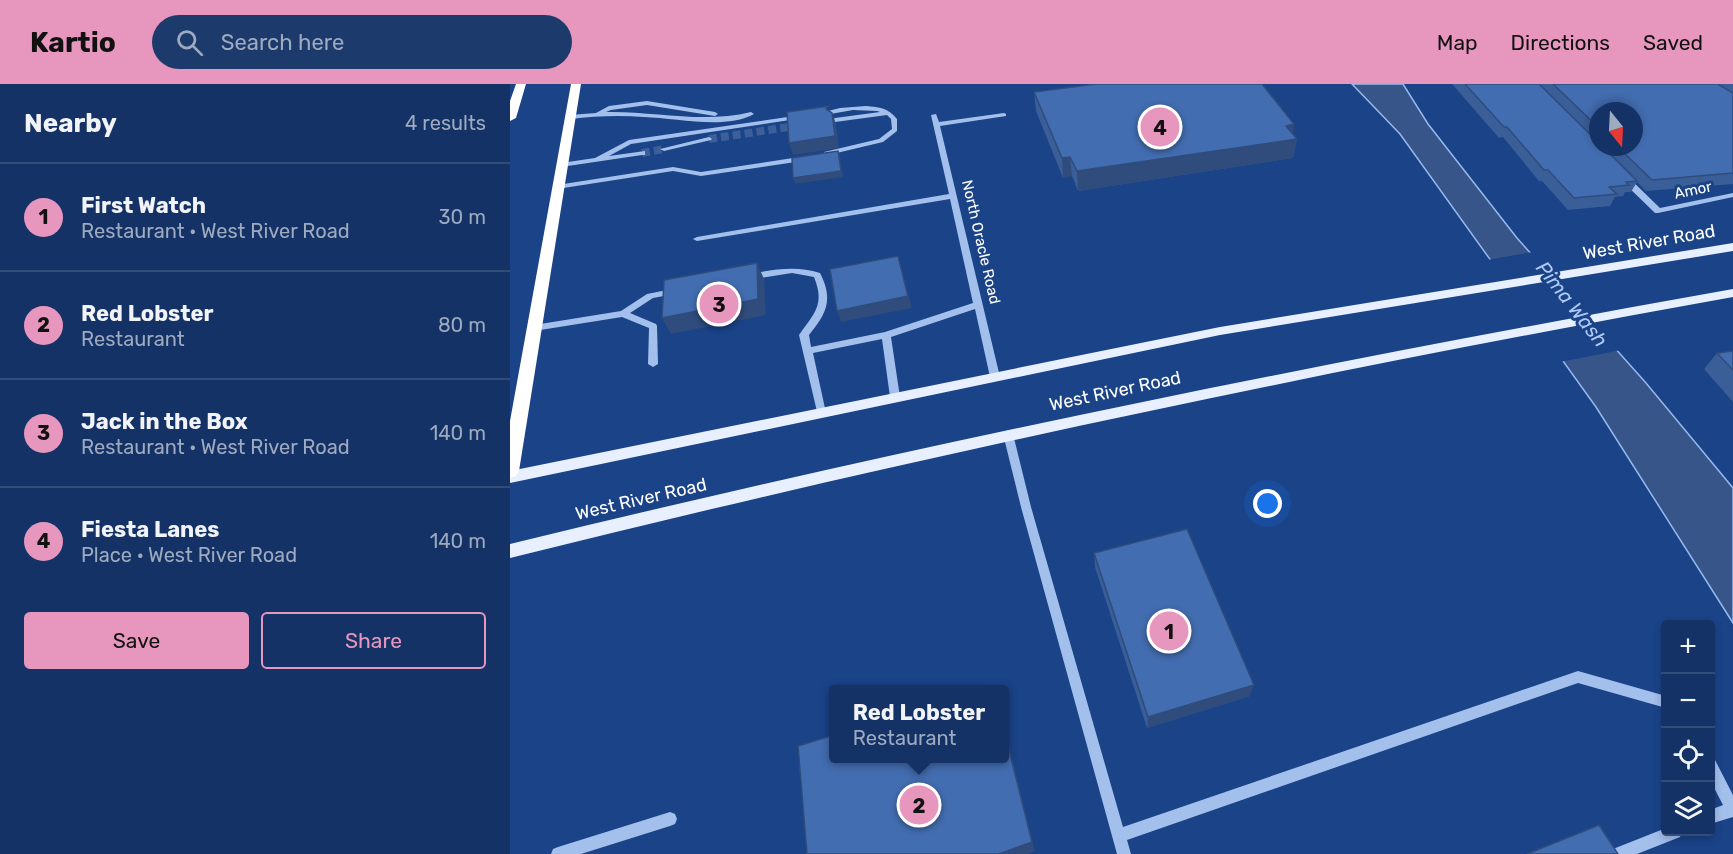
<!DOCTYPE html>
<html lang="en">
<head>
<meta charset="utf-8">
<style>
  :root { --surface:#143266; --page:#1d3a6c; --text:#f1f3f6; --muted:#9daabf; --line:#334d7a; --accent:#e797bd }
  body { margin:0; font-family:Rubik,sans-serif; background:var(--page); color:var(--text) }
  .controls { position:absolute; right:18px; bottom:18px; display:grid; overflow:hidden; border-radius:6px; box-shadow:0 3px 9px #0003 }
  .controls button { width:54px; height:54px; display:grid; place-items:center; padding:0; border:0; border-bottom:2px solid var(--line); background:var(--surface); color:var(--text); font:30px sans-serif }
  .compass { position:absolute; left:1079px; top:18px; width:54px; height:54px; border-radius:50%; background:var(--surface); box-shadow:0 3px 9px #0003; rotate:162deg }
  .you { position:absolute; left:758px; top:420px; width:21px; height:21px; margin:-15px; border:4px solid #fff; border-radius:50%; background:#1a73e8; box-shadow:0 0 0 9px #1a73e833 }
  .badge { display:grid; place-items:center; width:39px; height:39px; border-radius:50%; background:var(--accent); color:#111; font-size:20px; font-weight:700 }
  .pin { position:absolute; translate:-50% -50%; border:3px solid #fff; box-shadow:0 2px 6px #0006 }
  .popup { position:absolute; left:319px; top:601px; width:180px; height:78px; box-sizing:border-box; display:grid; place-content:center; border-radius:6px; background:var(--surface); filter:drop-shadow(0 2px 4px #0005); font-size:20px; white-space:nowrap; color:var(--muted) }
  .popup b { font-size:22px; color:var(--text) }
  .popup::after { content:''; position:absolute; left:50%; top:100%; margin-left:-12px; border:12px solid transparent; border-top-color:var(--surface) }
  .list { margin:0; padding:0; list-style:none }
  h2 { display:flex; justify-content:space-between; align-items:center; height:78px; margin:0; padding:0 24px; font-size:26px }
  h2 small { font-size:20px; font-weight:400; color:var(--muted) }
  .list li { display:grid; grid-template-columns:39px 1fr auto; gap:18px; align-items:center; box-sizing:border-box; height:108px; padding:0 24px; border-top:2px solid var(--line) }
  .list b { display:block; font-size:22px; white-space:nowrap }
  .list p { margin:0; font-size:20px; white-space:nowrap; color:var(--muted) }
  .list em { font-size:20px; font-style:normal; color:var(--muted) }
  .actions { display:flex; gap:12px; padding:18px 24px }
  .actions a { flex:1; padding:14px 0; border:2px solid var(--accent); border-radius:6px; text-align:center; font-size:21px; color:var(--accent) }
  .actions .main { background:var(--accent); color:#111 }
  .icon { flex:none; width:33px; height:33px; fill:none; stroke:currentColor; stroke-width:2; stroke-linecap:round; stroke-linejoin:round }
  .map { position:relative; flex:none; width:1223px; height:770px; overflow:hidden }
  header { display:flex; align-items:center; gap:36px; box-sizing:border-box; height:84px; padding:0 30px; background:var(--accent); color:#111 }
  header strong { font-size:28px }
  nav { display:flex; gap:33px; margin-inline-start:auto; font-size:21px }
  .search { width:420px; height:54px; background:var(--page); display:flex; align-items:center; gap:15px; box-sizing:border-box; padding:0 21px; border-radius:33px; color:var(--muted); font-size:22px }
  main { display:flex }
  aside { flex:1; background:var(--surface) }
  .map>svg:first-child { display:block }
  .water { fill:#375588; stroke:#95b9ee; stroke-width:1.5 }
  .pier { fill:#1a4388 }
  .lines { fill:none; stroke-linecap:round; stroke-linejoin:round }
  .minor-tunnel { stroke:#3c5f9a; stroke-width:8; stroke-dasharray:8 4; stroke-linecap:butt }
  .minor { fill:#a3bfec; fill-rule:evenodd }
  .major { fill:#e8efff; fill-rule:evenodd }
  .highway { fill:#fff; fill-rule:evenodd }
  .wall { fill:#3a5e98; fill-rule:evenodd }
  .shaded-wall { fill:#2f4c7c }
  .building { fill:#436db1; stroke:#2f4c7c; stroke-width:1.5 }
  .labels { text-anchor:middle; stroke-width:6; stroke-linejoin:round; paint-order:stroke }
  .far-street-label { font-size:15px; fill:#fff; stroke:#1a4388 }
  .street-label { font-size:18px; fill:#fff; stroke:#1a4388 }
  .water-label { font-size:20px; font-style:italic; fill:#aec9f4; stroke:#1a4388 }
</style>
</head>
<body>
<header>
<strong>Kartio</strong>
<div class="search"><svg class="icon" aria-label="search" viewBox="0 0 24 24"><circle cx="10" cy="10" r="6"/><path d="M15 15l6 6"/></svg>Search here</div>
<nav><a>Map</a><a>Directions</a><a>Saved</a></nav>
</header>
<main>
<aside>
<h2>Nearby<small>4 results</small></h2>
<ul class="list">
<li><span class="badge">1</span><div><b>First Watch</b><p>Restaurant · West River Road</p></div><em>30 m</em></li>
<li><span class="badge">2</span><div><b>Red Lobster</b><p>Restaurant</p></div><em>80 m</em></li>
<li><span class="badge">3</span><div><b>Jack in the Box</b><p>Restaurant · West River Road</p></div><em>140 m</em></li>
<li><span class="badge">4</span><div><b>Fiesta Lanes</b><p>Place · West River Road</p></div><em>140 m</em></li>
</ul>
<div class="actions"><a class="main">Save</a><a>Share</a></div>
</aside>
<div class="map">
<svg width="1223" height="770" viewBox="0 0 1223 770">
  <rect width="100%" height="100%" fill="#1a4388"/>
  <path class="water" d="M842 0H893L918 40 1007 154 1136 299 1223 404V539L1086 323 890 50Z"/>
  <path class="pier" d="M1023 168 1111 266 1050 278 977 176Z"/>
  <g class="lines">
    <path class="minor-tunnel" d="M199 55 292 41
      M132 69 154 65"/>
    <path class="minor" d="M137 17 205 28 208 30 205 32 137 21 101 26 96 28C145 27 193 40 241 28L244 30C215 46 167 34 134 33 109 31 85 32 60 35L57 33 60 31 86 29 99 22Z
      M356 22C370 23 378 24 387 35V47L373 58 314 72V68L369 55 382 45 381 35 377 31 325 38 322 36 325 34 370 28 367 27 343 26 309 32 306 30 330 24Z
      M494 29 496 30V32L430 42 490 293 488 295H482L480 293 465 225 381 253 390 313 385 317 380 313 372 255 303 269 316 329 311 333 308 332 289 251C305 229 315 220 304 193L282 189 238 196 234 193 238 190C263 186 285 181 310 189 324 216 316 230 299 251L301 263 375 248 463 219 440 115 187 157 183 155 187 153 439 110 421 31 426 30 429 38Z
      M291 31 293 32V34L121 60 99 72 135 67V71H132L51 83 47 81 51 79 85 74 119 56Z
      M199 53 202 55 201 56 154 67 150 65Z
      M296 72 300 74 299 76 191 92 163 87 47 105 43 103 47 101 163 83 191 88Z
      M1112 93H1118L1150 124 1223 109V113L1148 129H1145L1112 97Z
      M167 204 170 205V209L143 214 120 229 146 240 147 242 148 280 143 283 138 280 139 244 112 233 24 247 20 244 24 241 111 227 137 210Z
      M498 346 503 350 521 423 613 743 1068 587 1156 612V624L1068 599 617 756 621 770H607L511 423 493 350Z
      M1200 674 1205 676 1223 711V733L1200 740V726L1213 721 1200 696Z
      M160 728 165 730 167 735 165 740 160 742 71 770H41L43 765 48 763Z
      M1156 744V748H1172L1170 753 1127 770H1101L1103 765Z"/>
    <path class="major" d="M1223 159V167L710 251 0 399V387L710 243Z
      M1223 205V213C812 287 405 373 0 474V460C405 361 813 278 1223 205Z"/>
    <path class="highway" d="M6 0H16L6 34 0 37V17Z
      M61 0H71L9 387 6 392 0 394V337Z"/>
  </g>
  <path class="wall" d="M942 0H1223V100L1136 107 1127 98 1121 108H1115L1113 112 1105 113 1100 122 1058 126 1032 97H1029L993 53 989 54ZM1088 27 1124 63H1088Z
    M524 8 783 50 787 55 783 74 568 107 562 92 553 94 526 27Z
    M1223 267V318L1194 285 1207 269Z
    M584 469 740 612 637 644 585 483Z"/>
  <path class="shaded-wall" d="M322 29 326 40 329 64 283 71 279 59Z
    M784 40 782 56 787 55 783 74 568 107 567 87Z
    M328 67 330 72 333 93 285 100 283 94Z
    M560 73 562 92 553 94 552 74Z
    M388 172 402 224 331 238 327 227Z
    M247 179 254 195 256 231 161 250 152 234Z
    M744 601 740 612 637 644 638 633Z
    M495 645 525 767 518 770H489Z"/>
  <path class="building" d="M585 0H752L784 40 776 42 787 55 567 87 560 73 552 74 524 8Z
    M955 0H1029L1088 58V63H1093L1127 97 1116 98 1119 101 1099 103 1107 110 1064 114 1038 86H1034L997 43H994Z
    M1043 0H1208L1223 9V89L1142 96 1108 63H1124V27H1088V43Z
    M319 22 316 25 322 29 325 52 279 59 277 28Z
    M328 67 331 87 283 94 282 74Z
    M388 172 398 212 327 227 320 185Z
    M247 179 248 215 152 234 154 196Z
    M1223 267V286L1207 269Z
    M677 445 744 601 638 633 584 469Z
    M482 601 483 606H466Z
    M495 650 522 758 489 770H297L288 662 324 651V675H495Z
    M1089 741 1108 770H1017Z"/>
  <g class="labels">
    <g class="far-street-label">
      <text transform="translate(1183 106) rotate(-12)" y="5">Amor</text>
      <text transform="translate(471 158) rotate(77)" y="5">North Oracle Road</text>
    </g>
    <g class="street-label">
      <text transform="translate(1139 158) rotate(-10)" y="6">West River Road</text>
      <text transform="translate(605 307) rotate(-12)" y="6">West River Road</text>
      <text transform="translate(131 415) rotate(-13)" y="6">West River Road</text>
    </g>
    <g class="water-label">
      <text transform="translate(1062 220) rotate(52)" y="7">Pima Wash</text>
    </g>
  </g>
</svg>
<div class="controls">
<button>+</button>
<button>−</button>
<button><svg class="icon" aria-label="locate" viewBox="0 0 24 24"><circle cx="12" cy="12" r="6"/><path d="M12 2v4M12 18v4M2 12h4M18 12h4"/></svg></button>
<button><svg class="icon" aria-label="layers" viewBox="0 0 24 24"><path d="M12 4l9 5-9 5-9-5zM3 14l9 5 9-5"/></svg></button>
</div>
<svg class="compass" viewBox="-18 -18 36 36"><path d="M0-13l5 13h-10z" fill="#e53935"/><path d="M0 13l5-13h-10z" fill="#9daabf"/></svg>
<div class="you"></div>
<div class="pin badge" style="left:659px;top:547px">1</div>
<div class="pin badge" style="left:409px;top:721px">2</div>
<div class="popup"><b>Red Lobster</b>Restaurant</div>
<div class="pin badge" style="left:209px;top:220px">3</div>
<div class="pin badge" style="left:650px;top:43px">4</div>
</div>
</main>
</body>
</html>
